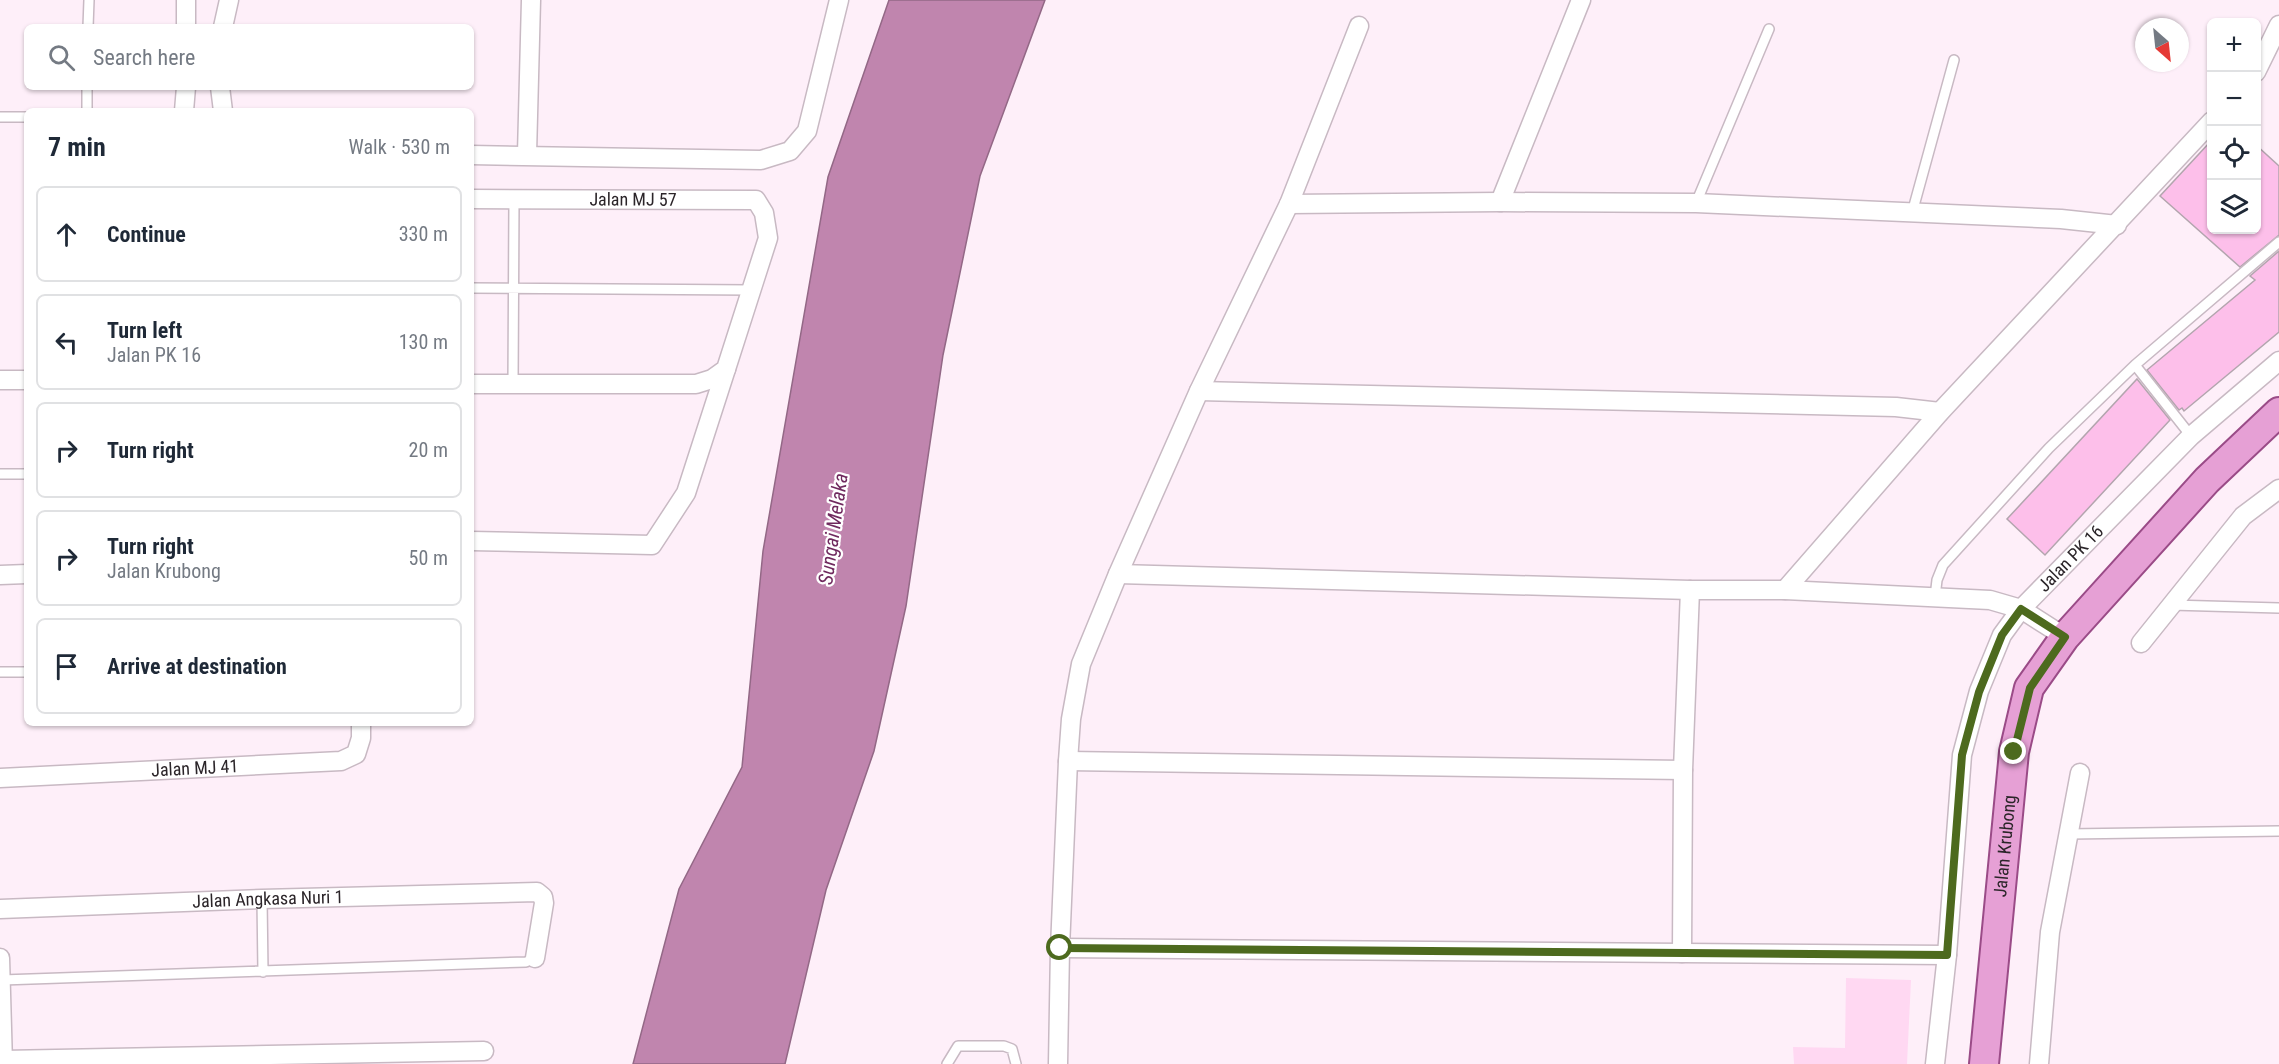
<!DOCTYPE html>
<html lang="en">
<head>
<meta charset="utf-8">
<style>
  :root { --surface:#fff; --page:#f6f6f7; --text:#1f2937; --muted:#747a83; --line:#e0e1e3 }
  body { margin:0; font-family:"Roboto Condensed",sans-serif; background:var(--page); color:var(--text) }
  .controls { position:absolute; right:18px; top:18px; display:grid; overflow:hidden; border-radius:9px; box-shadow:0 2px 4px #0004 }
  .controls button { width:54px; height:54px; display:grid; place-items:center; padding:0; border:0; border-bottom:2px solid var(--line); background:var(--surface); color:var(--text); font:30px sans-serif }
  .compass { position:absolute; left:2135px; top:18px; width:54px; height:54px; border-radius:50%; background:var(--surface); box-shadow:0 2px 4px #0004; rotate:153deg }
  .stop { position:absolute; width:18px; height:18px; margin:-14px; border:4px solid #4d6a1e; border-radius:50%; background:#fff }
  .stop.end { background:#4d6a1e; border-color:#fff; box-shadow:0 2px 6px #0008 }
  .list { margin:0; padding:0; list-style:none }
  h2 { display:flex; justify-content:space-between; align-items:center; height:78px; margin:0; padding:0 24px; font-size:26px }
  h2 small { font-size:20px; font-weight:400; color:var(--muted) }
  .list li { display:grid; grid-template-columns:39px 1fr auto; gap:18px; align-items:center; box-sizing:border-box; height:96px; margin:0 12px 12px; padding:0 12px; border:2px solid var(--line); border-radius:9px }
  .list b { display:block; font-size:22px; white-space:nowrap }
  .list p { margin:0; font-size:20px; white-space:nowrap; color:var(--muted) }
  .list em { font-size:20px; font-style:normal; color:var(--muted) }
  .icon { flex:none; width:33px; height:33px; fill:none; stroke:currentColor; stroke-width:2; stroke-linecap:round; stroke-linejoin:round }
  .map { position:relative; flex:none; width:2279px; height:1064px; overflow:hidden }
  .search { position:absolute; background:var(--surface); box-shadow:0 2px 4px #0004; left:24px; top:24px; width:450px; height:66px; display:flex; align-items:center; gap:15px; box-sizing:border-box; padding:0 21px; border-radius:9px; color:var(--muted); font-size:22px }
  .panel { position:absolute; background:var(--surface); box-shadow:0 2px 4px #0004; left:24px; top:108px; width:450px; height:618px; border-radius:9px }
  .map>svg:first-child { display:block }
  .green { fill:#ffd8f2 }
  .water { fill:#c085ae; stroke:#936886; stroke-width:1.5 }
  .building { fill:#fdbfea; stroke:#b3a5ae; stroke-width:1.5 }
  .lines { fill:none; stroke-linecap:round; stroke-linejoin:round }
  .service-casing { stroke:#c8b9c3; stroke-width:12 }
  .minor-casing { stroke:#c8b9c3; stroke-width:21 }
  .primary-casing { stroke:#9a4b87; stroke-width:32 }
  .service { stroke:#fff; stroke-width:9 }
  .minor { stroke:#fff; stroke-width:18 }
  .primary { stroke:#e6a0d5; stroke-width:28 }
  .route { stroke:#4d6a1e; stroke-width:8 }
  .labels { text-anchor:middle; stroke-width:4.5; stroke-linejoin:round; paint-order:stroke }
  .street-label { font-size:18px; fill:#2b2529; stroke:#fff }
  .water-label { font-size:20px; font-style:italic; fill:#6f295e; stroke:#fff }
</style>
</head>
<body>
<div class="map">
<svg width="2279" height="1064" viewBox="0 0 2279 1064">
  <rect width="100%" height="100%" fill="#feeff9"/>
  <path class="green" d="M1846 978 1911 980 1907 1064H1794L1793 1047 1845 1048Z"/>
  <path class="water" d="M889 0H1045L980 176 943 355 906 606 874 751 826 890 785 1064H633L679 889 742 767 763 551 828 177Z"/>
  <path class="building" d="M2211 141V230H2256V145L2279 166V235L2240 267 2160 196Z
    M2279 251V332L2184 411 2182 408 2179 410 2147 370 2255 280 2250 276Z
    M2137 379 2170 420 2045 555 2007 519Z"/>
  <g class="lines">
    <defs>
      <path id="service" d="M88 27 89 0
        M87 111V87
        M0 117H27
        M1696 203 1769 29
        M1912 213 1954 60
        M471 288 750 290
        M2135 365 2191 436
        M513 385 514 199
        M0 474H27
        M1935 597 1937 580 1943 565 2049 448 2135 365 2279 242
        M2171 605 2279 608
        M0 672H27
        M2069 834 2279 831
        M262 899 263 972
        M2 980 526 962 535 958
        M947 1064 958 1046H1004L1012 1049 1016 1064"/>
      <g id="minor">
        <path d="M186 0V27"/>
        <path d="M223 27 229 0"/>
        <path d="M2256 72 2279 25"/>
        <path d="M220 87 223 111"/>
        <path d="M184 111 186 87"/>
        <path d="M527 154 531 0"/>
        <path d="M471 155 761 160 790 151 807 131 839 0"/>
        <path id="s1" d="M471 199 756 200 764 213 768 238 726 369 712 379 696 384H471"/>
        <path d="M1500 202 1581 0"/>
        <path d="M1289 204 1500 202 1696 203 2061 219 2117 225"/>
        <path d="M0 380H27"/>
        <path d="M1199 391 1896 407 1940 412"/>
        <path d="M471 541 652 545 686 493 726 369"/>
        <path d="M1118 574 1690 590H1785L1990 600 2021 609 2065 637"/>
        <path d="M0 575 27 574"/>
        <path d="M1785 590 1940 412 2212 121"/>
        <path d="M2141 643 2243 516 2279 489"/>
        <path d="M1068 761 1683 770"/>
        <path id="s2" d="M0 778 341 761 356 754 361 738V723"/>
        <path id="s3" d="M0 909 262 899 537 892 543 897 544 903 535 958"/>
        <path d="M1060 948 1947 955"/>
        <path d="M1682 953 1683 770 1690 590"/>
        <path d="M0 958 3 1064"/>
        <path d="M3 1060 484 1051"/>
        <path d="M1058 1064 1060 948 1068 761 1071 719 1081 664 1118 574 1199 391 1289 204 1359 26"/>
        <path id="s4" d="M1935 1064 1947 955 1962 755 1979 691 2002 635 2021 609 2191 436 2279 361"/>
        <path d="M2039 1064 2050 932 2080 773"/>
      </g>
      <g id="primary">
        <path id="s5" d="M1984 1064 2014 752 2029 688 2065 637 2207 480 2279 412"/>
      </g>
    </defs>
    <use href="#service" class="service-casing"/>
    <use href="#minor" class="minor-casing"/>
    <use href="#primary" class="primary-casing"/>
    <use href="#service" class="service"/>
    <use href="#minor" class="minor"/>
    <use href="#primary" class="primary"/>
  </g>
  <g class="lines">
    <path class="route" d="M1060 948 1947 955 1962 755 1979 692 2002 635 2021 609 2065 637 2030 688 2014 752"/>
  </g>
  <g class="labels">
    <g class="street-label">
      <text dy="6" stroke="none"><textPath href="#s1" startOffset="162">Jalan MJ 57</textPath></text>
      <text dy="6" stroke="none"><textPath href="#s4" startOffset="540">Jalan PK 16</textPath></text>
      <text dy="6" stroke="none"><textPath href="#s2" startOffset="195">Jalan MJ 41</textPath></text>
      <text dy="6" stroke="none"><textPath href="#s5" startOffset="219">Jalan Krubong</textPath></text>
      <text dy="6" stroke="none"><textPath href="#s3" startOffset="268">Jalan Angkasa Nuri 1</textPath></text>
    </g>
    <g class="water-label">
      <text transform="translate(833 529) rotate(-82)" y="7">Sungai Melaka</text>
    </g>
  </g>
</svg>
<div class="controls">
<button>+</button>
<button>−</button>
<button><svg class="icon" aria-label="locate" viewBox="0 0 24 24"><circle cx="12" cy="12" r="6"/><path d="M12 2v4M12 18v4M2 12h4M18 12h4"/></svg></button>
<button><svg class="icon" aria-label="layers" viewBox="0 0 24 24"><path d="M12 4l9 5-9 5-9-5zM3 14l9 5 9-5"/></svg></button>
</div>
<svg class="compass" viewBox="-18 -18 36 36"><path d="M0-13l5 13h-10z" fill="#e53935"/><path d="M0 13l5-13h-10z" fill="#747a83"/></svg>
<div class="stop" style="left:1060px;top:948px"></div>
<div class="stop end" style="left:2014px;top:752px"></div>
<div class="search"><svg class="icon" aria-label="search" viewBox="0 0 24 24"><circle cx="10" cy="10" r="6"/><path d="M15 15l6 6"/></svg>Search here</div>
<section class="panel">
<h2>7 min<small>Walk · 530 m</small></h2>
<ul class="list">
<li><svg class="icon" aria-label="ahead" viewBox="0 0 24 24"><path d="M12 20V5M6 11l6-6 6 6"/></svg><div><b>Continue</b></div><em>330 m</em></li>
<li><svg class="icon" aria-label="left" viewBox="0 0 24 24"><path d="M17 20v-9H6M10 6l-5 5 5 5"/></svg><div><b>Turn left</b><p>Jalan PK 16</p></div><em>130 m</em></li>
<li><svg class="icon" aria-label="right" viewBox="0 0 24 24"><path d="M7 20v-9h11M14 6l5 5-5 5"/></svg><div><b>Turn right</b></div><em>20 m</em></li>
<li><svg class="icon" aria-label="right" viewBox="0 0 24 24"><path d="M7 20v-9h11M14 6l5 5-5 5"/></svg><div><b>Turn right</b><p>Jalan Krubong</p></div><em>50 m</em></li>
<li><svg class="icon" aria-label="arrive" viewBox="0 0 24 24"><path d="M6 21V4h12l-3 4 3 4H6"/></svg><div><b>Arrive at destination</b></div></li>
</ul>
</section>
</div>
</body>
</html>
